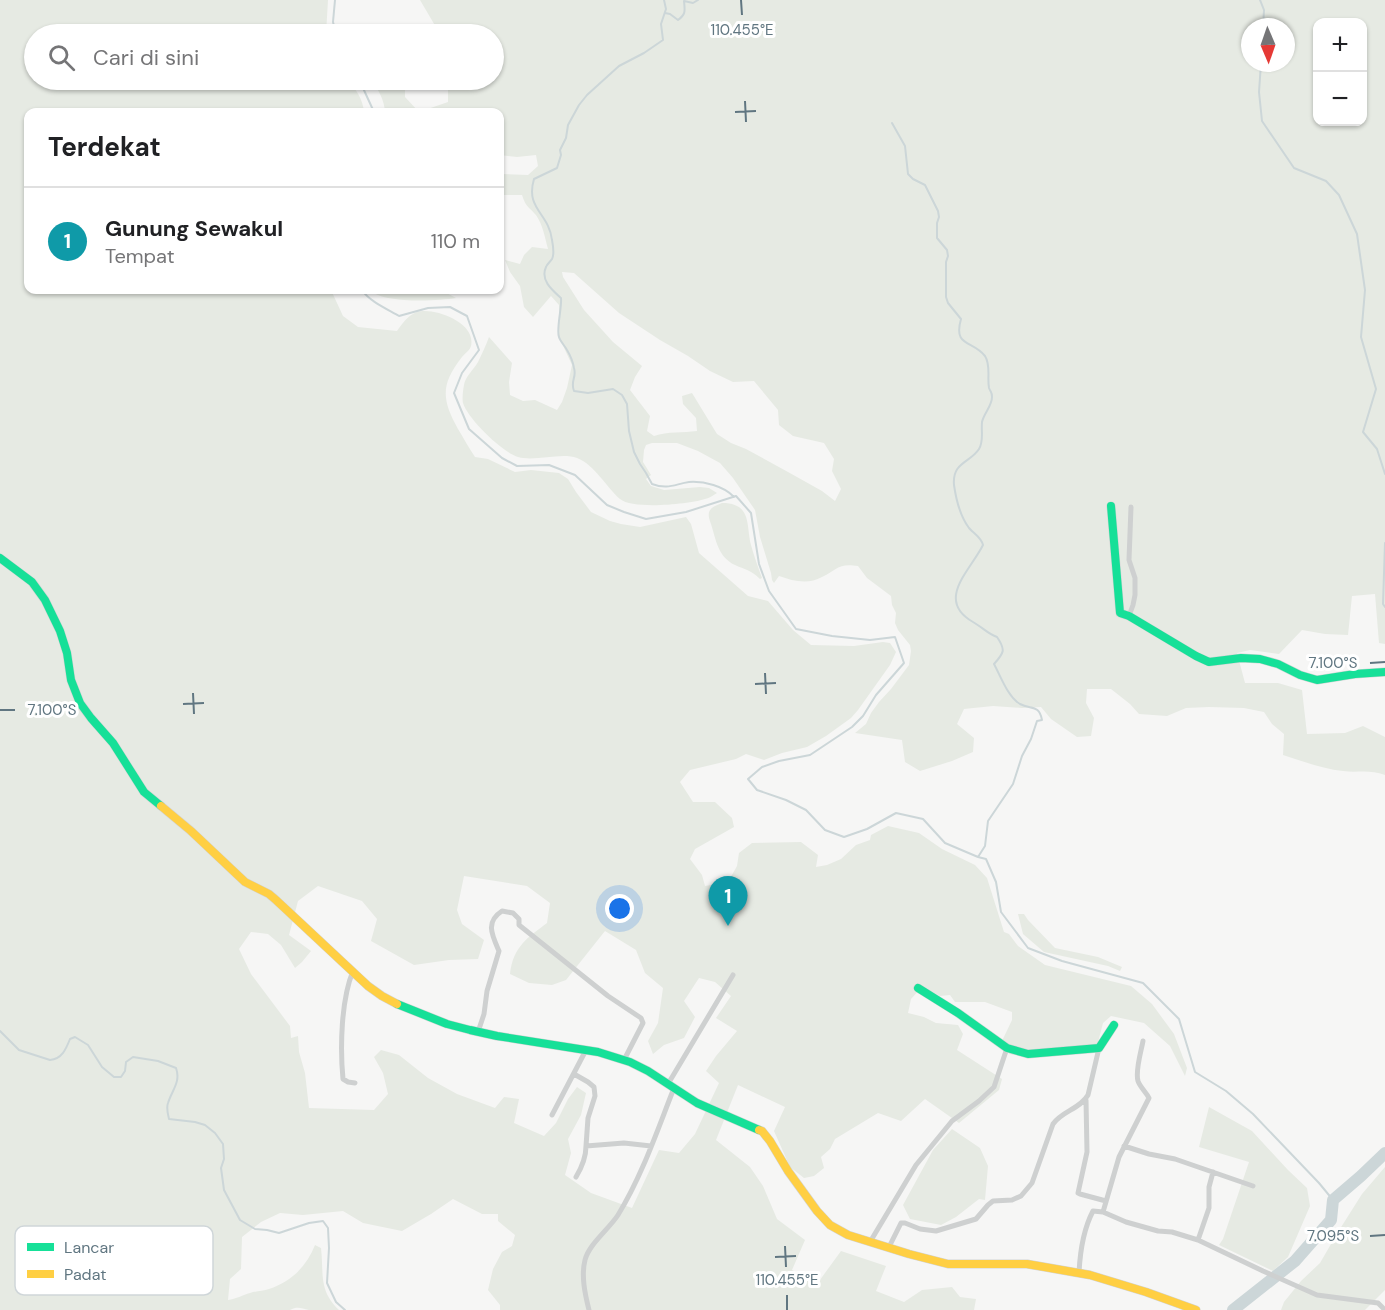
<!DOCTYPE html>
<html lang="id">
<head>
<meta charset="utf-8">
<style>
  :root { --surface:#fff; --page:#f2f2f2; --text:#202124; --muted:#757577; --line:#e0e0e0; --accent:#7c3aed }
  body { margin:0; font-family:"DM Sans",sans-serif; background:var(--page); color:var(--text) }
  .controls { position:absolute; right:18px; top:18px; display:grid; overflow:hidden; border-radius:12px; box-shadow:0 2px 4px #0004 }
  .controls button { width:54px; height:54px; display:grid; place-items:center; padding:0; border:0; border-bottom:2px solid var(--line); background:var(--surface); color:var(--text); font:30px sans-serif }
  .compass { position:absolute; left:1241px; top:18px; width:54px; height:54px; border-radius:50%; background:var(--surface); box-shadow:0 2px 4px #0004; rotate:178deg }
  .you { position:absolute; left:620px; top:909px; width:21px; height:21px; margin:-15px; border:4px solid #fff; border-radius:50%; background:#1a73e8; box-shadow:0 0 0 9px #1a73e833 }
  .badge { display:grid; place-items:center; width:39px; height:39px; border-radius:50%; background:var(--accent); color:#fff; font-size:20px; font-weight:700 }
  .pin { position:absolute; translate:-50% -50px; filter:drop-shadow(0 2px 3px #0008) }
  .pin::after { content:''; position:absolute; top:32px; width:21px; height:18px; background:inherit; clip-path:polygon(0 0,100% 0,50% 100%) }
  .list { margin:0; padding:0; list-style:none }
  h2 { display:flex; justify-content:space-between; align-items:center; height:78px; margin:0; padding:0 24px; font-size:26px }
  h2 small { font-size:20px; font-weight:400; color:var(--muted) }
  .list li { display:grid; grid-template-columns:39px 1fr auto; gap:18px; align-items:center; box-sizing:border-box; height:108px; padding:0 24px; border-top:2px solid var(--line) }
  .list b { display:block; font-size:22px; white-space:nowrap }
  .list p { margin:0; font-size:20px; white-space:nowrap; color:var(--muted) }
  .list em { font-size:20px; font-style:normal; color:var(--muted) }
  .icon { flex:none; width:33px; height:33px; fill:none; stroke:currentColor; stroke-width:2; stroke-linecap:round; stroke-linejoin:round }
  .map { position:relative; flex:none; width:1385px; height:1310px; overflow:hidden }
  .search { position:absolute; background:var(--surface); box-shadow:0 2px 4px #0004; left:24px; top:24px; width:480px; height:66px; display:flex; align-items:center; gap:15px; box-sizing:border-box; padding:0 21px; border-radius:33px; color:var(--muted); font-size:22px }
  .panel { position:absolute; background:var(--surface); box-shadow:0 2px 4px #0004; left:24px; top:108px; width:480px; height:186px; border-radius:12px }
  .map>svg:first-child { display:block }
  .green { fill:#e6eae3; fill-rule:evenodd }
  .lines { fill:none; stroke-linecap:round; stroke-linejoin:round }
  .stream { stroke:#ccd6d8; stroke-width:2 }
  .river { stroke:#ccd6d8; stroke-width:12 }
  .fast-casing { stroke:#d2d3d3; stroke-width:9 }
  .slow-casing { stroke:#d2d3d3; stroke-width:9 }
  .street { stroke:#ced0d0; stroke-width:5 }
  .fast { stroke:#16e098; stroke-width:8 }
  .slow { stroke:#ffcf43; stroke-width:8 }
  .ticks { fill:none; stroke:#607681; stroke-width:2 }
  .key { fill:#fff; stroke:#cfd6d9; stroke-width:1.5 }
  .key-label { font-size:16px; fill:#607681 }
  .ticks-label { font-size:15px; text-anchor:middle; fill:#607681; stroke:#fff; stroke-width:6; stroke-linejoin:round; paint-order:stroke }
</style>
</head>
<body>
<div class="map">
<svg width="1385" height="1310" viewBox="0 0 1385 1310">
  <rect width="100%" height="100%" fill="#f6f6f5"/>
  <path class="green" d="M0 0H328L326 34H34V80H347C356 88 363 100 364 112H28V290H331L343 316 358 327 397 331C402 324 408 315 417 312 432 307 468 320 471 338 473 349 468 350 462 357 440 385 442 400 458 429 464 439 469 448 475 457L488 459 515 472 531 470 559 473 568 479 576 492 591 512 610 521 621 524 640 527 686 517 691 524 699 553 748 596 768 601 793 630 811 645 854 646 883 642 890 643 896 652 890 665 858 710 851 718 826 736 807 747 782 753 764 760 746 754 736 759 690 770 680 782 693 802H715L732 818 734 827 695 849 690 859 702 875 705 886 728 882 737 866 739 853 752 843 801 842 818 855 816 867 827 865 841 859 856 845 870 840 871 835 888 826 919 833 942 849 975 865 987 878 1004 932 1009 934 1018 946 1045 965 1131 986 1152 1004 1174 1034 1187 1068 1185 1076 1170 1046 1144 1023 1111 1016 1103 1023 1096 1050 1024 1056 1009 1054 1012 1046 1002 1041 1012 1020V1012L985 1002H955L950 995 940 996 922 987 911 999 908 1013 924 1017 936 1023 958 1025 963 1034 957 1050 1002 1079 999 1090 959 1123 925 1099 901 1121 878 1113 835 1139 830 1149 821 1157 824 1168 814 1176 804 1178 790 1167 774 1131 785 1107 738 1085 716 1140 750 1167 763 1186 777 1219 805 1240 792 1270 817 1284 841 1251 886 1266 876 1291 904 1302 922 1290 952 1287 960 1297 976 1299 974 1310H500V1305L488 1290 493 1269 502 1252 512 1246 515 1235 498 1221V1214H482L453 1199 431 1214 402 1231 363 1223 343 1211 303 1215 280 1213 261 1222 242 1237 241 1269 230 1279 228 1300C236 1299 243 1295 250 1293 256 1291 263 1291 269 1289 291 1282 307 1266 315 1245L321 1248C324 1273 318 1290 339 1310 329 1310 318 1310 309 1310 301 1308 297 1306 290 1310H0ZM464 876 527 886 550 903 547 923C527 938 513 947 510 974L529 983 552 985 566 980 605 931 636 950 645 973 663 988 658 1023 648 1041 653 1054 664 1045 684 1038 695 1017 684 1001 699 978 715 982 731 996 716 1018 737 1031 716 1056 706 1071 719 1083 695 1134 679 1153 659 1150 632 1208 591 1193 565 1175 571 1153 568 1139 581 1115 586 1093 577 1087 568 1099 556 1123 544 1136 514 1123 519 1099 504 1097 495 1108 457 1094 428 1078 399 1055 381 1050 374 1057 383 1073 388 1094 374 1110 309 1108 305 1073 299 1052 298 1036 291 1038 290 1026 251 974 239 949 251 932 268 934 281 945 295 968 302 962 311 951 289 935 298 901 318 886 362 901 377 919 371 941 414 965 449 960 478 959 484 940 462 924 457 910Z
    M420 0H1385V644L1379 643 1375 594 1352 596 1348 635 1325 634 1302 630 1279 654 1250 650 1237 653 1245 683H1278L1302 690 1307 734 1345 733 1363 726 1385 737V775C1370 769 1358 773 1343 771 1323 769 1302 761 1283 755L1284 734 1272 724 1264 712 1244 708 1209 707 1186 708 1167 716 1139 714 1130 704 1111 689H1087L1086 703 1094 718 1091 736 1077 737 1051 719 1041 707 1022 708 993 706 964 709 957 724 974 738 973 752 952 761 920 771 905 762 902 740 855 733 866 724 871 713 879 702 891 689 909 665 911 651 910 645 898 630 895 623 896 613 892 605 891 596 867 578 858 566C838 563 838 569 822 577 808 585 793 581 779 576L774 583 772 580 771 573 760 537 755 510 733 478 720 463 698 451 677 443H652L646 445 644 450 643 462 651 475 646 479 651 486 664 490 700 487 709 488 717 493C713 495 710 498 705 499 690 504 633 510 620 499 606 487 595 465 577 458 561 452 535 462 518 457 502 452 468 419 463 403 462 399 463 390 464 385 465 377 474 369 478 362 482 354 486 345 489 337L512 363 509 382 510 395 523 401 535 400 557 410 562 402 567 388 572 365 559 337V305L551 296 533 317 524 307 520 286 510 272 505 260 520 264 524 255 532 247 548 249C545 238 543 225 536 215 528 206 526 207 522 195H500V174L528 175 538 166 536 155 517 157 500 155V112H385C384 100 379 89 370 80H405V97L419 112 448 102V80H494V34H440ZM1318 22H1362V122H1318ZM1250 27H1286V63H1250ZM562 272 574 273 619 313 660 340 688 356 710 371 733 382 754 381 778 410 779 425 793 436 824 443 834 459 832 471 841 489 835 501 822 491 788 472 746 449 731 443 717 434 692 393 682 396 683 404 696 418 697 431C683 433 668 431 654 436L647 431 650 416 630 390 635 377 642 366 613 342 584 310 563 277Z
    M370 290H441L456 298C438 301 383 304 370 290Z
    M722 503C752 503 746 525 751 545 754 556 758 567 762 578L760 579C751 570 746 570 735 565 718 557 716 540 711 524 706 511 709 508 722 503Z
    M1018 914H1024L1028 920 1055 948 1098 957 1122 967 1120 971 1108 966 1044 952 1023 934Z
    M1209 1107 1252 1131 1288 1170 1307 1188 1310 1206 1288 1257 1273 1271 1219 1245 1223 1239 1249 1162 1199 1147Z
    M952 1129 980 1148 988 1166 985 1200 979 1199 956 1217 941 1225 910 1219 903 1205 933 1150Z
    M1385 1167V1290L1365 1310H1281L1284 1302 1301 1281 1320 1263 1338 1232 1362 1194Z"/>
  <g class="lines">
    <path class="stream" d="M335 0 333 22 336 34
      M664 0 666 9 661 24 663 40 644 53 619 66 587 95 579 105 568 125 566 138 560 150 561 155 557 168 534 179C525 209 549 213 552 240 553 245 554 255 552 259 550 262 547 264 546 267 540 280 552 290 561 298 562 308 556 330 559 337 560 341 565 346 567 350 570 355 573 362 574 368 577 377 570 381 574 391L588 393 613 389 622 395 627 404 629 431 634 452 640 464 646 473 652 484C668 490 675 484 689 482 704 481 724 486 734 497
      M1260 0 1264 10 1263 27
      M665 13 670 14 678 20C686 14 685 11 684 1L693 3 698 0
      M1261 63 1259 92 1262 121 1294 168 1326 181 1339 195 1357 234 1365 290 1361 337 1376 389 1363 432 1377 449 1385 474
      M358 80 363 88 374 112
      M892 123 905 146 908 174 913 179 925 185 938 211 939 217 937 223V238L947 250 948 256 946 262V297L948 303 961 319C953 347 972 340 985 356 991 365 987 378 989 388 991 393 992 392 992 397 992 406 984 413 982 422 981 432 984 441 979 449 970 463 952 462 954 485 956 499 960 516 969 528 974 534 981 537 983 545 970 571 935 600 973 622 982 627 988 634 997 637 1006 650 1004 653 994 664 1001 677 1008 697 1020 704 1031 710 1039 704 1042 720L1037 721 1031 739 1022 756 1013 784 988 821 985 846 978 857
      M362 290C369 301 387 309 399 316L428 308 450 307 467 316 479 350 462 373 454 393 469 429 502 458 517 466 549 465 575 475 607 505 624 512 646 519 686 512 736 496 751 513 759 564 769 591 796 629 832 636 870 640 895 637 904 663 876 695 863 716 852 727 810 755 779 761 762 767 748 779 757 790 786 800 806 810 825 830 844 837 867 829 896 813 923 819 945 843 978 857 986 859 996 882 1001 912 1028 948 1062 961 1143 983 1179 1019 1195 1072 1226 1091 1253 1114 1319 1183 1333 1200
      M1385 543 1383 604 1385 607
      M0 1031 19 1050 50 1060C62 1059 66 1049 70 1039L75 1037 88 1045 102 1067 114 1077H121L125 1071 126 1062 133 1057 158 1061 176 1068C181 1082 172 1090 168 1103 166 1108 168 1114 169 1119L195 1122 205 1125 215 1133 223 1144 224 1159 221 1168 224 1190 240 1220 255 1229 267 1230 279 1233 309 1223 323 1221 328 1228 329 1248 327 1283 336 1302 345 1310"/>
    <path class="river" d="M1233 1310 1295 1261 1331 1220 1333 1200 1361 1176 1385 1153"/>
    <defs>
      <path id="fast" d="M1111 506 1120 613 1129 616 1196 656 1209 662 1241 658 1260 659 1278 664 1300 675 1317 680 1355 674 1385 672
        M0 558 32 582 45 600 60 631 67 653 71 680 80 703 91 718 113 743 144 792 161 806
        M918 988 958 1013 1007 1048 1028 1054 1099 1048 1114 1025
        M397 1004 447 1024 470 1030 497 1036 598 1052 630 1062 648 1071 697 1103 759 1130"/>
      <path id="slow" d="M161 806 191 831 245 882 269 894 276 900 368 986 382 996 397 1004
        M759 1130 762 1131 770 1141 788 1171 817 1211 830 1225 848 1235 909 1254 948 1264H1027L1090 1275 1146 1292 1196 1310"/>
    </defs>
    <use href="#fast" class="fast-casing"/>
    <use href="#slow" class="slow-casing"/>
    <path class="street" d="M1129 616 1133 605 1135 595V578L1129 560 1131 507
      M353 971C341 1000 340 1048 343 1079L348 1082 355 1083
      M478 1032 484 1014 487 991 499 951C492 935 485 922 502 911L513 913 519 919V925L608 996 641 1018 643 1023 624 1060
      M574 1074 588 1082 594 1087 595 1096 588 1118 586 1146
      M668 1084 733 975
      M1086 1100 1087 1152 1078 1193 1080 1194 1106 1201
      M552 1115 586 1050
      M1124 1146 1149 1154 1175 1159 1253 1186
      M576 1177C582 1167 586 1158 586 1146L624 1143 651 1146
      M1103 1212 1126 1222 1158 1231 1172 1232 1198 1240 1263 1271 1317 1295 1378 1303 1385 1310
      M1198 1240 1209 1208V1187L1213 1172
      M870 1242 916 1165 952 1121 979 1101 994 1087 1007 1048
      M889 1247 901 1223H905L920 1229 936 1231 976 1219 988 1205 993 1201 1012 1200 1021 1196 1032 1183 1053 1124C1062 1111 1080 1109 1088 1095L1099 1048
      M1079 1273C1080 1252 1083 1230 1093 1211L1103 1212 1119 1157 1149 1098C1146 1092 1140 1087 1138 1081 1135 1071 1141 1052 1143 1041
      M589 1310C585 1294 581 1276 585 1260 589 1244 609 1229 618 1215 642 1176 657 1131 674 1088"/>
    <use href="#fast" class="fast"/>
    <use href="#slow" class="slow"/>
  </g>
  <path class="ticks" d="M741 0 742 15M745 101 746 122M735 112 756 111M1370 663 1385 662M765 673 766 694M755 684 776 683M193 693 194 714M183 704 204 703M0 710H15M1370 1236 1385 1235M785 1246 786 1267M775 1257 796 1256M787 1295V1310"/>
  <rect x="15" y="1226" width="198" height="69" rx="9" class="key"/>
  <rect x="27" y="1243" width="27" height="8" fill="#16e098"/>
  <rect x="27" y="1270" width="27" height="8" fill="#ffcf43"/>
  <g class="key-label">
    <text x="64" y="1253">Lancar</text>
    <text x="64" y="1280">Padat</text>
  </g>
  <g class="ticks-label">
    <text x="742" y="35">110.455°E</text>
    <text x="1333" y="668">7.100°S</text>
    <text x="52" y="715">7.100°S</text>
    <text x="1333" y="1241">7.095°S</text>
    <text x="787" y="1285">110.455°E</text>
  </g>
</svg>
<div class="controls">
<button>+</button>
<button>−</button>
</div>
<svg class="compass" viewBox="-18 -18 36 36"><path d="M0-13l5 13h-10z" fill="#e53935"/><path d="M0 13l5-13h-10z" fill="#757577"/></svg>
<div class="you"></div>
<div class="pin badge" style="left:728px;top:926px;background:#0f9aa8">1</div>
<div class="search"><svg class="icon" aria-label="search" viewBox="0 0 24 24"><circle cx="10" cy="10" r="6"/><path d="M15 15l6 6"/></svg>Cari di sini</div>
<section class="panel">
<h2>Terdekat<small></small></h2>
<ul class="list">
<li><span class="badge" style="background:#0f9aa8">1</span><div><b>Gunung Sewakul</b><p>Tempat</p></div><em>110 m</em></li>
</ul>
</section>
</div>
</body>
</html>
